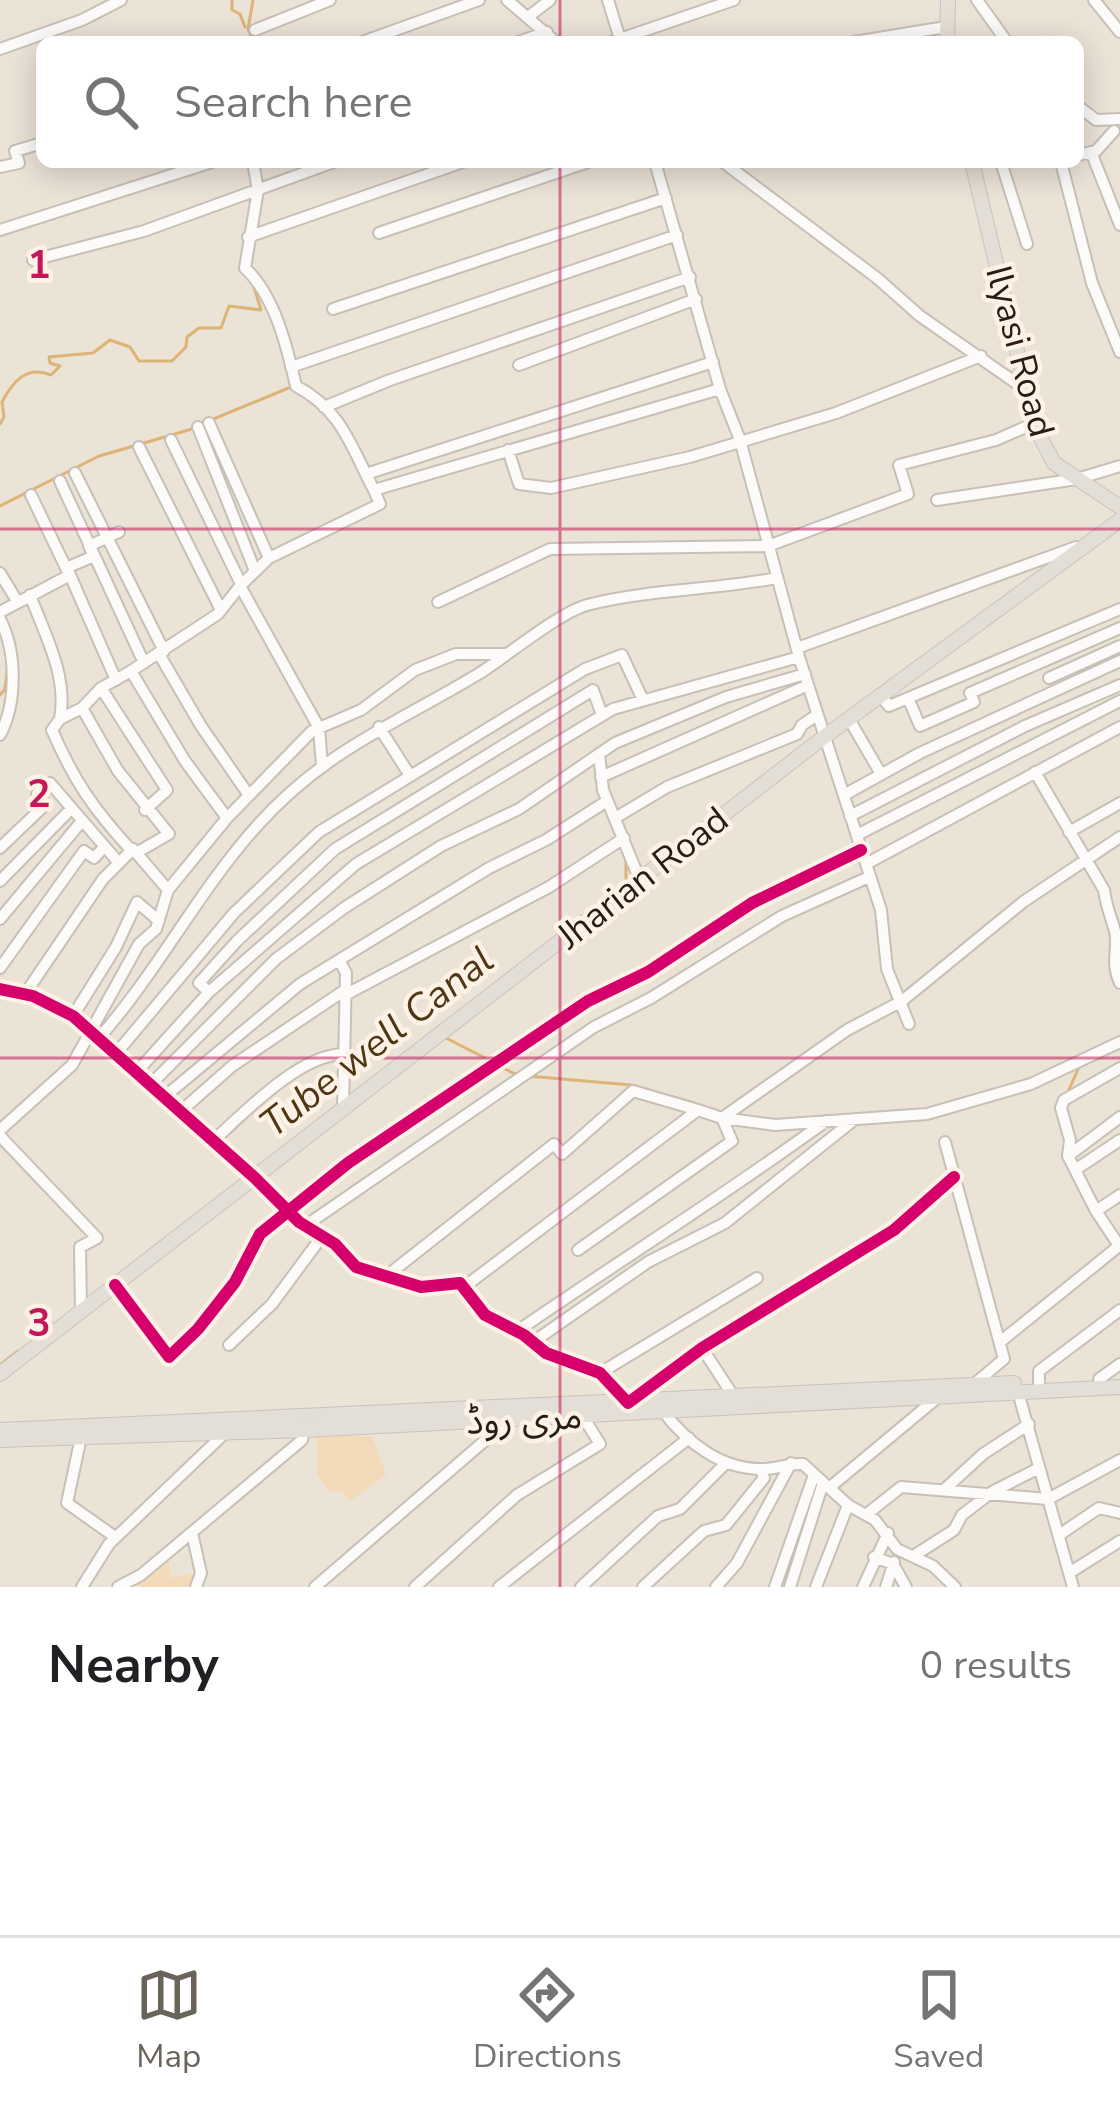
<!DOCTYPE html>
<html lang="en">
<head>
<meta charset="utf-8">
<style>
  :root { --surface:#fff; --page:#f6f6f6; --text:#202124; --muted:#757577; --line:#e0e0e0; --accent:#6a635a }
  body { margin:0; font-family:"Nunito Sans","Noto Sans Arabic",sans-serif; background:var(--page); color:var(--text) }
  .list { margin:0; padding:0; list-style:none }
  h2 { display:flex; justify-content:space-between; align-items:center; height:156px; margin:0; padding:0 48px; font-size:51px }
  h2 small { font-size:39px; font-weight:400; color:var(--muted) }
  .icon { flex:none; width:66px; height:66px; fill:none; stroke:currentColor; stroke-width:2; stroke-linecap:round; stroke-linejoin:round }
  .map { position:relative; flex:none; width:1120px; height:1587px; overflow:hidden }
  .search { position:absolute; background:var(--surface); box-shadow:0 6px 30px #0003; left:36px; right:36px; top:36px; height:132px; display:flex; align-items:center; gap:30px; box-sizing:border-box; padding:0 42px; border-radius:18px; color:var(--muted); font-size:45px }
  .sheet { height:348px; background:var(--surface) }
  nav { display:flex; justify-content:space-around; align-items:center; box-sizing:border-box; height:168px; border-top:3px solid var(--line); background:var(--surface); font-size:33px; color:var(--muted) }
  nav a { display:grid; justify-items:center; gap:6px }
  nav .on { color:var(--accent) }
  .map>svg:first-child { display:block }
  .green { fill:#f3dab9 }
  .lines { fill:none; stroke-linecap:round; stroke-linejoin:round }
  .stream { stroke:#deb376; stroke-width:3 }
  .minor-casing { stroke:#c7c0b7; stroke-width:14 }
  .major-casing { stroke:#c8c3be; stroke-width:16 }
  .minor { stroke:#fcfbf9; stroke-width:10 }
  .major { stroke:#e4dfd6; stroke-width:14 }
  .cycleway-casing { stroke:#fdf2e5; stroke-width:20 }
  .cycleway { stroke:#d6006c; stroke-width:12 }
  .grid { fill:none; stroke:#c2185b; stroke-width:3; stroke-opacity:0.55 }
  .labels { text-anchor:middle; stroke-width:9; stroke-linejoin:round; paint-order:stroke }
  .street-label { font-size:36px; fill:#241e16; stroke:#fdf2e5 }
  .water-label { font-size:39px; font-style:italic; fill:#4f3714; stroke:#fdf2e5 }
  .grid-label { font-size:39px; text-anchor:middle; font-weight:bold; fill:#c2185b; stroke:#fdf2e5; stroke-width:9; stroke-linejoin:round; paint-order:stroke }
</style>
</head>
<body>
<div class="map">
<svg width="1120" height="1587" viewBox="0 0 1120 1587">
  <rect width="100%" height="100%" fill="#ece3d7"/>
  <path class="green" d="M317 1436H372L386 1475 350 1501 341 1490 331 1493 317 1475Z
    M168 1556 171 1578 197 1573 189 1587H141L136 1582Z"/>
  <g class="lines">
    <path class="stream" d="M232 0V10L240 14 245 27
      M253 0 248 29 254 42
      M211 420 291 387
      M0 424 4 417 2 402C13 381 27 365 51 375L60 366 50 363 49 357 93 353 110 340 130 347 139 361H172L186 347 187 337 199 328H221L229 306 261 310 253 284
      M144 443 192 429
      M0 506 99 456 134 446
      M0 695 5 689 8 664
      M626 854V880
      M446 1038 491 1061
      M499 1066 517 1075
      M527 1076 631 1085 694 1103
      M1068 1092 1079 1067
      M826 1117 846 1115
      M0 1365 18 1351"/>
    <defs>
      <path id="minor" d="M507 0 556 42
        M608 0 620 39
        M977 0 1007 42
        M1094 0 1120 32
        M528 17 550 0
        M255 30 330 0
        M362 42 479 0
        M518 42 547 32
        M611 42 734 0
        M854 42 946 27
        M0 49 82 20 121 0
        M1078 106 1096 120 1120 119
        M1091 152 1120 225
        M1078 155 1096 151 1114 131
        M253 162 258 190 245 268C275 296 287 347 296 386 342 410 351 447 374 490
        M655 162 720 389 740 440 799 657 881 910 887 969 909 1024
        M723 162 877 278 920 316 1016 383 1028 387
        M1001 162 1027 244
        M1061 162 1092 283 1120 352
        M0 167 19 163 15 151 42 143
        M0 230 212 162
        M379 233 588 162
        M248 237 463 162
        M33 260 144 231 334 162
        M333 309 666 198
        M519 365 696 299
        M291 367 677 235
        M324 407 390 380 690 277
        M209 423 269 558
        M198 427 255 571
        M171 440 241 584
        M139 447 221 610
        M508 450 519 484 551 488 690 457 836 413 981 356
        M75 473 164 651
        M366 474 713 362
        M60 481 144 663
        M31 495 66 568
        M937 500 1077 479 1120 466
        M0 573 17 601
        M70 575 116 680
        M240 586 319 728 322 766
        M30 595C45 635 68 676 60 719
        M438 602 550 549 768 546 908 494 899 465 996 440 1035 423
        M0 612 70 575 66 568 94 556 89 546 119 532
        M0 619C17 652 17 703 0 735
        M797 648 1076 547
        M159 654 201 726 248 794
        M131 671 218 614 240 586 269 558 380 504 374 490 720 389
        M1049 678 1120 646
        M101 688 167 790 145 810
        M880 695 889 706 1120 609
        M908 698 920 726 974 702 970 693 1120 628
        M82 708 60 719 52 730C74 781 94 810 132 851
        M849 719 881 774
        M379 727 409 774
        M599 754 603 790 639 878
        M1035 772 1104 890C1106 906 1111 917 1115 931 1119 949 1110 962 1120 983
        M601 777 808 685
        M844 795 920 753 1120 661
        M850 816 1025 726 1120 685
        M615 818 667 787 797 734 802 725 817 715
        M1069 832 1120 803
        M857 835 1120 701
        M0 848 46 804 37 794 50 783 119 863
        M136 853 169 834 118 771 82 708 101 688 131 671 185 761 227 818
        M866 864 1120 727
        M0 881 71 809
        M0 919 82 821
        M339 960 346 973 343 1109
        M0 968 84 851 94 858 104 847
        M0 989 33 996 73 1016 255 1178 299 1222 335 1244 356 1267 421 1287 460 1283 485 1315 524 1335 546 1353 600 1373 628 1403 702 1348 894 1230 954 1177
        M209 992 199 983 237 941 335 849 593 690 602 715
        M25 994 103 879 133 849 168 890
        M345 995 549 887 624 838
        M73 1016 116 947 137 902 159 921
        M98 1039C157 973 197 893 256 827 324 750 396 724 480 673 508 655 559 613 587 605 649 589 715 590 777 578
        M114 1056 234 913 319 832 585 669 622 655 643 700
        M1120 1068 1064 1100 1061 1108 1070 1140 1068 1156 1096 1211 1120 1247
        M134 1075 209 992 356 864 613 709 799 657
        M149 1086 276 959 344 908 441 846 519 809 615 743 726 697 805 674
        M163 1098 300 984 489 868 546 840 607 801
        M180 1112 232 1066 345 990
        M722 1118 847 1030 902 1001 1023 902 1120 837
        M722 1118 775 1125 927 1114 1031 1084 1120 1042
        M0 1130 72 1065 139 944 156 929 168 890 227 818 312 731 361 710 415 670 456 654H506
        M0 1136 97 1238 80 1247 81 1311
        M213 1141C245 1112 299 1055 343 1054
        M945 1142 1004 1359 973 1385
        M1068 1156 1120 1117
        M1075 1170 1120 1140
        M1096 1211 1120 1195
        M305 1226 594 1027 651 998 782 916 869 877
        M384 1278 554 1144 562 1154 633 1091 698 1110
        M115 1285 169 1357 198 1329 235 1282 260 1234 348 1163 588 1001 648 972 752 903 861 850
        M464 1287 698 1110 722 1118 732 1141 578 1250
        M516 1332C619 1261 725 1195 826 1121
        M533 1342 648 1262 725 1223 855 1119
        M1000 1342 1119 1246
        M229 1345 272 1304 323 1235
        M702 1348 734 1397
        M600 1373 757 1278
        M1099 1379 1120 1364
        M1039 1382V1371L1120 1310
        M1018 1392 1073 1587
        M663 1411C687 1443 722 1470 764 1469 778 1469 789 1463 803 1464L848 1505 875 1520 897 1549 933 1566 955 1587
        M81 1437 67 1503 115 1537
        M829 1488 937 1398
        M945 1489 983 1454 1029 1424
        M867 1514 901 1487 1048 1499 1120 1460
        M192 1533 201 1573 196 1587
        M1059 1535 1099 1508 1120 1513
        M915 1555 954 1530 962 1515 992 1492 1039 1468
        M874 1557 893 1564 906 1587
        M1069 1573 1120 1541
        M82 1587 109 1544 225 1433
        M118 1587 141 1575 302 1440 304 1430
        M315 1587 510 1419
        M415 1587 517 1495 600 1444 582 1415
        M499 1587 689 1438
        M581 1587 658 1516 680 1509 726 1463
        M643 1587 704 1531 726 1525 764 1478 761 1469
        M716 1587 737 1563 791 1463
        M775 1587 814 1475
        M790 1587 823 1483
        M816 1587 848 1505
        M863 1587 888 1533
        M886 1587 894 1562"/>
      <path id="major" d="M947 42 948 0
        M972 162 1035 427 1054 463 1120 507
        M0 1374 824 737 1120 520
        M0 1430 1014 1383
        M0 1440 304 1430 1120 1387"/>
    </defs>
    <use href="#minor" class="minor-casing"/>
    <use href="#major" class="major-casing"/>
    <use href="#minor" class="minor"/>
    <use href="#major" class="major"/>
    <defs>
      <path id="cycleway" d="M0 989 33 996 73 1016 255 1178 299 1222 335 1244 356 1267 421 1287 460 1283 485 1315 524 1335 546 1353 600 1373 628 1403 702 1348 894 1230 954 1177
        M115 1285 169 1357 198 1329 235 1282 260 1234 348 1163 588 1001 648 972 752 903 861 850"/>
    </defs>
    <use href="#cycleway" class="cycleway-casing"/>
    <use href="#cycleway" class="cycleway"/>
  </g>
  <path class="grid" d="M560 0V42M560 162V1587M0 529H1120M0 1058H1120"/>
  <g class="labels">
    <g class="street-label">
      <text transform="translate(1021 351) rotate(75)" y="13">Ilyasi Road</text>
      <text transform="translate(642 877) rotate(-38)" y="13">Jharian Road</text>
      <text transform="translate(524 1418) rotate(-3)" y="13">مری روڈ</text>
    </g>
    <g class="water-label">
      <text transform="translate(376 1041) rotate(-38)" y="14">Tube well Canal</text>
    </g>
  </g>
  <g class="grid-label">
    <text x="39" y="278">1</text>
    <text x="39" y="807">2</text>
    <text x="39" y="1336">3</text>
  </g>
</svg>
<div class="search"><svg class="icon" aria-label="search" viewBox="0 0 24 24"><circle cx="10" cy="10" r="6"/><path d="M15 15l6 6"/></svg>Search here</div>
</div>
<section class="sheet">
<h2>Nearby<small>0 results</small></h2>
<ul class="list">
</ul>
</section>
<nav>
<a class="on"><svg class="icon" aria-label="map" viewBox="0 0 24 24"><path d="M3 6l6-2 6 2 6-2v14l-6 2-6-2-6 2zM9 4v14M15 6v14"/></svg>Map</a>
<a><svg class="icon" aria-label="directions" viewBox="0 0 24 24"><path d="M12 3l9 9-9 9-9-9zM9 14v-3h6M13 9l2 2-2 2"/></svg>Directions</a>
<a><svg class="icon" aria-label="saved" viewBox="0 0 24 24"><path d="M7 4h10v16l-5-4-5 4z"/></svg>Saved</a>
</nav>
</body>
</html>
